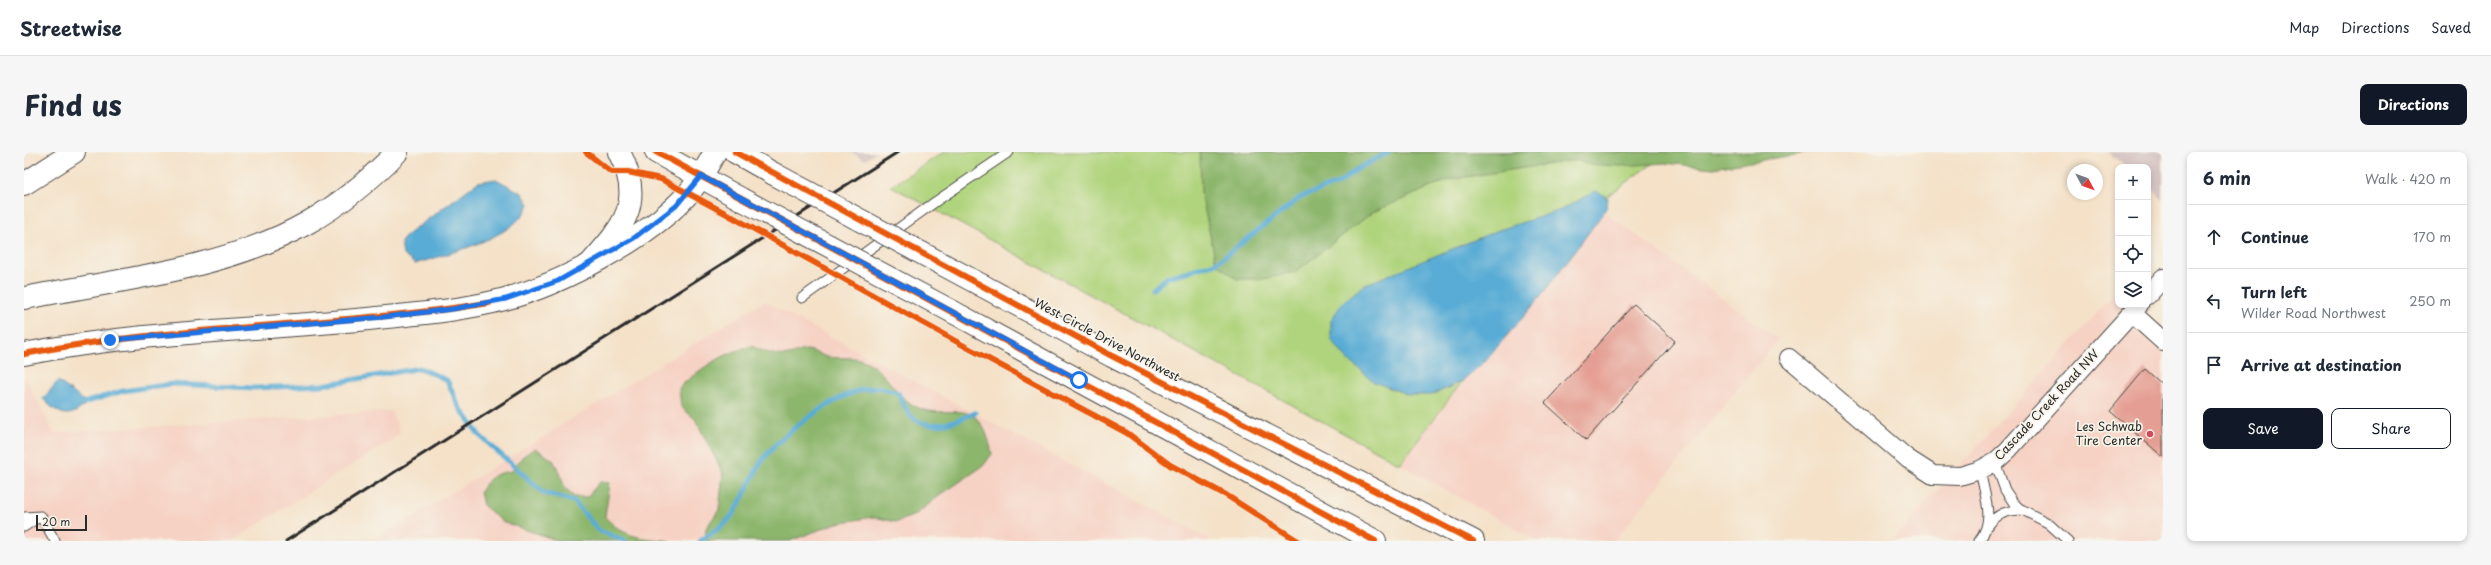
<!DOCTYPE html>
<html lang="en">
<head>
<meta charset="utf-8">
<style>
  :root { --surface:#fff; --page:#f6f6f7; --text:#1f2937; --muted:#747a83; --line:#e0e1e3; --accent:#111827 }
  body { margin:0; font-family:"Playpen Sans",sans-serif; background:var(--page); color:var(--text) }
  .controls { position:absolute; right:12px; top:12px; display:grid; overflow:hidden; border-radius:8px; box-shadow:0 2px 6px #0003 }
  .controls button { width:36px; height:36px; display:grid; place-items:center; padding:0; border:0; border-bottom:1px solid var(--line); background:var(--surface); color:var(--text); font:20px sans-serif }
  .compass { position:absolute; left:2043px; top:12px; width:36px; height:36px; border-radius:50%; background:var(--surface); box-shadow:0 2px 6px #0003; rotate:131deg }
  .scale { position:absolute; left:12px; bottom:10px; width:51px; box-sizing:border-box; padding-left:4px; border:2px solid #2b2b2b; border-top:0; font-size:11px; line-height:14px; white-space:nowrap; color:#2b2b2b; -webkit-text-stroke:3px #f7f3e8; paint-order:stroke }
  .stop { position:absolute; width:12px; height:12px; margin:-9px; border:3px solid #1a73e8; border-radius:50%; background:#fff }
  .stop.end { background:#1a73e8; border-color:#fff; box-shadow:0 1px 4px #0008 }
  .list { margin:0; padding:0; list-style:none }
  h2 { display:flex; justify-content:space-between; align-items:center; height:52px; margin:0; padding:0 16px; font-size:17px }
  h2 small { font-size:13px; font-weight:400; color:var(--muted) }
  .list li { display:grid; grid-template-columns:26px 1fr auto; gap:12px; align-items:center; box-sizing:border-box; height:64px; padding:0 16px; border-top:1px solid var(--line) }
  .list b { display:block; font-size:15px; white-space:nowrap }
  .list p { margin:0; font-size:13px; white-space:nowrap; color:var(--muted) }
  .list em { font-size:13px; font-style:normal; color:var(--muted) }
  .actions { display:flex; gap:8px; padding:12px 16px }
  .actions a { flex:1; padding:9px 0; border:1px solid var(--accent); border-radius:8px; text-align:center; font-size:14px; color:var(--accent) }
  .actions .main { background:var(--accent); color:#fff }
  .icon { flex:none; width:22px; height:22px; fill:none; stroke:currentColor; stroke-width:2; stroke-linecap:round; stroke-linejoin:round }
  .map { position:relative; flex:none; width:2139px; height:389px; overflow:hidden; border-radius:8px }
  header { display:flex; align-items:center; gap:24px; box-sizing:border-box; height:56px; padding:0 20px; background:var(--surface); border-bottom:1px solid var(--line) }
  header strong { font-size:19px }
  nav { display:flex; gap:22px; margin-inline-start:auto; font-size:14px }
  .intro { display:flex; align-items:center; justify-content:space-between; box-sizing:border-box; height:96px; padding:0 24px }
  h1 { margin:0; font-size:28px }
  .button { padding:10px 18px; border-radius:8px; background:var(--accent); color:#fff; font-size:14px; font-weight:700 }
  main { display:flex; gap:24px; padding:0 24px }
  aside { flex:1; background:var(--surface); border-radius:8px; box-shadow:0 2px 6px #0003 }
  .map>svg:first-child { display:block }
  .built { fill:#f6d2c4 }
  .industrial { fill:#d1bfbe }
  .green { fill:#b0d47d; stroke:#6e8054 }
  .forest { fill:#8cb66c; stroke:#5c704c }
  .water { fill:#59acd5; stroke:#426c80 }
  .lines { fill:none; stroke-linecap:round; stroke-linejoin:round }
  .stream { stroke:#59acd5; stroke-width:5 }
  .building { fill:#e59e93 }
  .service-casing { stroke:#494643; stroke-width:11 }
  .minor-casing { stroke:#494643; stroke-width:20 }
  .tertiary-casing { stroke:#494643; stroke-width:24 }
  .primary-casing { stroke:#494643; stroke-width:24 }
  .trunk-casing { stroke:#494643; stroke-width:24 }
  .service { stroke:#fff; stroke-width:9 }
  .minor { stroke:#fff; stroke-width:18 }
  .tertiary { stroke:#fff; stroke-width:22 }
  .primary { stroke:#fff; stroke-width:22 }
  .trunk { stroke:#fff; stroke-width:22 }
  .rail { stroke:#2b2b2b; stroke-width:3 }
  .primary-bridge-casing { stroke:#494643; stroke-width:24; stroke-linecap:butt }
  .primary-bridge { stroke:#fff; stroke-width:22 }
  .cycleway-casing { stroke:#f7f3e8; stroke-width:8 }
  .cycleway { stroke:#e8590c; stroke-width:6 }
  .route { stroke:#1a73e8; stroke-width:5 }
  .poi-dot { fill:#d1495b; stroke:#f7f3e8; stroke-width:1.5 }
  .labels { text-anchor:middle; stroke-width:3.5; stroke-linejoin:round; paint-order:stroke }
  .street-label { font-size:12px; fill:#2b2b2b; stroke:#f7f3e8 }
  .poi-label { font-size:12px; fill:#2b2b2b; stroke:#f7f3e8; text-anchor:end }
</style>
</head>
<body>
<header>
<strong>Streetwise</strong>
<nav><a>Map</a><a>Directions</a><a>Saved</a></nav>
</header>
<div class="intro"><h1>Find us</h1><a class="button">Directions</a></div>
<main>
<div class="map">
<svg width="2139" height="389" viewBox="0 0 2139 389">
  <rect width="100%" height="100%" fill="#f7f3e8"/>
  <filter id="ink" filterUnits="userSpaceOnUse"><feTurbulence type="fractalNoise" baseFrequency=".025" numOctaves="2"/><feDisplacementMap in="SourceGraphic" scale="8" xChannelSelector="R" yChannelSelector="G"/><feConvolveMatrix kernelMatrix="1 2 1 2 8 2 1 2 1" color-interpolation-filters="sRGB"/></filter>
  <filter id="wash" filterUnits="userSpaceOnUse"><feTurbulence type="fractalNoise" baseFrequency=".012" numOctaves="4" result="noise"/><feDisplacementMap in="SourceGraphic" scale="16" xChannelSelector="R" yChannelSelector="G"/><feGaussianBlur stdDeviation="0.9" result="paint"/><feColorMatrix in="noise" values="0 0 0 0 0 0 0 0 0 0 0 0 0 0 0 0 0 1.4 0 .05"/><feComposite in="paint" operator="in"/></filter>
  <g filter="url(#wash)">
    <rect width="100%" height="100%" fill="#f4e1c8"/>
    <path class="built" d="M1571 53 1754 187 1590 389H1513L1376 312Z
      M2094 138V153H2114L2139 175V389H1868Z
      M740 149 1189 389H349Z
      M0 224 30 281 367 259 377 282 208 389H0Z"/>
    <path class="industrial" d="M827 0H853L841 8Z
      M2084 0H2139V47L2124 34V15H2102Z"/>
    <path class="green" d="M920 0H1645L1571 53 1376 312 867 34Z"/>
    <path class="forest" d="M1176 0H1789L1689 16 1641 11 1595 14 1563 12 1552 8 1429 27 1414 32 1349 60 1271 120 1239 127H1213L1192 111 1177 41Z
      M727 194C739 199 752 205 765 203 770 202 777 198 782 198 789 198 796 203 803 205 814 207 828 204 839 208 859 216 869 239 886 251 921 276 954 232 968 302L959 314 915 344 891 363 873 370 849 365 813 371 766 389H681L682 376 695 358 699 321 671 267 657 255 655 236C676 216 698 202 727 194Z
      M511 296 529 308 536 321 540 334 550 345H563L576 330 586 331 581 365C603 388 617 385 646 389H535L479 370 459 353 456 340C465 325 471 321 488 319L498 305Z"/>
    <path class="water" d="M472 27 498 41 505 52C492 87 424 101 391 112L379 103 377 90 384 82 454 30Z
      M1572 39 1584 46 1583 56 1514 148 1460 210 1437 230 1408 243H1385L1350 230 1319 203 1307 187V168L1319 150 1340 133 1472 79 1537 58Z
      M34 229 63 251C45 269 35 263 19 247Z"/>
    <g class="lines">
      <path class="stream" d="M1129 137 1144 125 1192 111 1277 45 1315 31 1335 16 1365 0
        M56 252 99 239 148 232 230 236 298 233 396 216 423 228 434 253 455 283 520 341 550 349 574 378 601 389
        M676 389C685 383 698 375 705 367 719 350 726 327 738 309 757 281 821 233 857 236 862 236 869 240 874 241 878 248 882 261 889 266 908 280 933 269 951 261"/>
    </g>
    <g id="blocks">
      <path class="building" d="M1610 152 1651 189 1562 288 1521 251Z
        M2121 217 2139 233V305L2086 259Z"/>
    </g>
  </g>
  <g filter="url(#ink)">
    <use href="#blocks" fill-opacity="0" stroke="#494643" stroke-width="1"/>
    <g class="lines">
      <defs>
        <path id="service" d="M778 146 911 50 985 0
          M1971 310 1981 338 1989 350 1995 356 2024 371 2044 389
          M0 365 17 364 31 389
          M1964 374C1973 361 1984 358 1999 358
          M0 375 15 365
          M1955 389C1972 368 1960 342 1956 318"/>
        <path id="minor" d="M2124 143 2139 126
          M2108 161 2139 189
          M1765 206 1884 307 1909 323 1936 324 1956 318 1971 310 1984 298 2115 153"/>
        <path id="tertiary" d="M0 202C113 180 229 178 344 167 389 162 437 159 481 147 538 132 622 87 662 44 674 31 683 15 691 0"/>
        <path id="primary" d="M632 0 717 47
          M711 0 750 22
          M567 111C600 74 621 50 595 0
          M959 134 1088 204 1449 389
          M929 160 1351 389"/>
        <path id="trunk" d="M0 32 50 0
          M0 146C89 129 205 116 283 71 317 52 346 28 373 0"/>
      </defs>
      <use href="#service" class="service-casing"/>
      <use href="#minor" class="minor-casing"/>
      <use href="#tertiary" class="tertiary-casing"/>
      <use href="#primary" class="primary-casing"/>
      <use href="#trunk" class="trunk-casing"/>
      <use href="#service" class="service"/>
      <use href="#minor" class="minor"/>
      <use href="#tertiary" class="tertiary"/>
      <use href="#primary" class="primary"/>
      <use href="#trunk" class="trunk"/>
      <path class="rail" d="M262 389 874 0"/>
      <defs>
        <path id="primary-bridge" d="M750 22 959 134
          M717 47 929 160"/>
      </defs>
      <use href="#primary-bridge" class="primary-bridge-casing"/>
      <use href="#primary-bridge" class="primary-bridge"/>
      <defs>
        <path id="cycleway" d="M562 0 587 20H604L637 27 703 62 935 191 1103 281 1146 313 1202 343 1274 389
          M632 0 1351 389
          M711 0 1088 204 1449 389
          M0 202C153 172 311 175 465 151"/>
      </defs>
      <use href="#cycleway" class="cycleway-casing"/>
      <use href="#cycleway" class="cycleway"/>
    </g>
  </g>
  <g class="lines" filter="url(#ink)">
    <path class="route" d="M86 188 360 165 429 157 482 147 534 129 610 86 652 54 677 24 1055 228"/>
  </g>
  <circle class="poi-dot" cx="2126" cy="282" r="4"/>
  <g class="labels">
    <g class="street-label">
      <text transform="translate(1083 188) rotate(28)" y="4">West Circle Drive Northwest</text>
      <text transform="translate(2023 253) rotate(-47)" y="4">Cascade Creek Road NW</text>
    </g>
    <g class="poi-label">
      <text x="2118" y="279">Les Schwab<tspan x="2118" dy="14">Tire Center</tspan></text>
    </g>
  </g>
</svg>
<div class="controls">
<button>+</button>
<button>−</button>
<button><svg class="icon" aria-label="locate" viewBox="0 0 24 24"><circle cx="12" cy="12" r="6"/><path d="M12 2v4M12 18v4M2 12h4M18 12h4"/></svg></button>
<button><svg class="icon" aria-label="layers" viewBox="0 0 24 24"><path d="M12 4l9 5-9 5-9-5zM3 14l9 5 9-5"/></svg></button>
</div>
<svg class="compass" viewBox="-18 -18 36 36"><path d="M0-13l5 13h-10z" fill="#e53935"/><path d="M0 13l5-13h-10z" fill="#747a83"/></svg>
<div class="scale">20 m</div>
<div class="stop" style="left:1055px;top:228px"></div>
<div class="stop end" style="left:86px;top:188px"></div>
</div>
<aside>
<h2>6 min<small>Walk · 420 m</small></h2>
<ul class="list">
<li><svg class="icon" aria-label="ahead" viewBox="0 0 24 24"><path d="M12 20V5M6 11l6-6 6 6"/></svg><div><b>Continue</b></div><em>170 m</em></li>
<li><svg class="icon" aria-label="left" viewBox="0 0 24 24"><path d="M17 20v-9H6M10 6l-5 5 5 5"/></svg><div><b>Turn left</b><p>Wilder Road Northwest</p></div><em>250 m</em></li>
<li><svg class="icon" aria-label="arrive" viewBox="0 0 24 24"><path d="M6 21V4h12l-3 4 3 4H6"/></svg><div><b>Arrive at destination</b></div></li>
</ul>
<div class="actions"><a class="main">Save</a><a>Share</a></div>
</aside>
</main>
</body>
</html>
